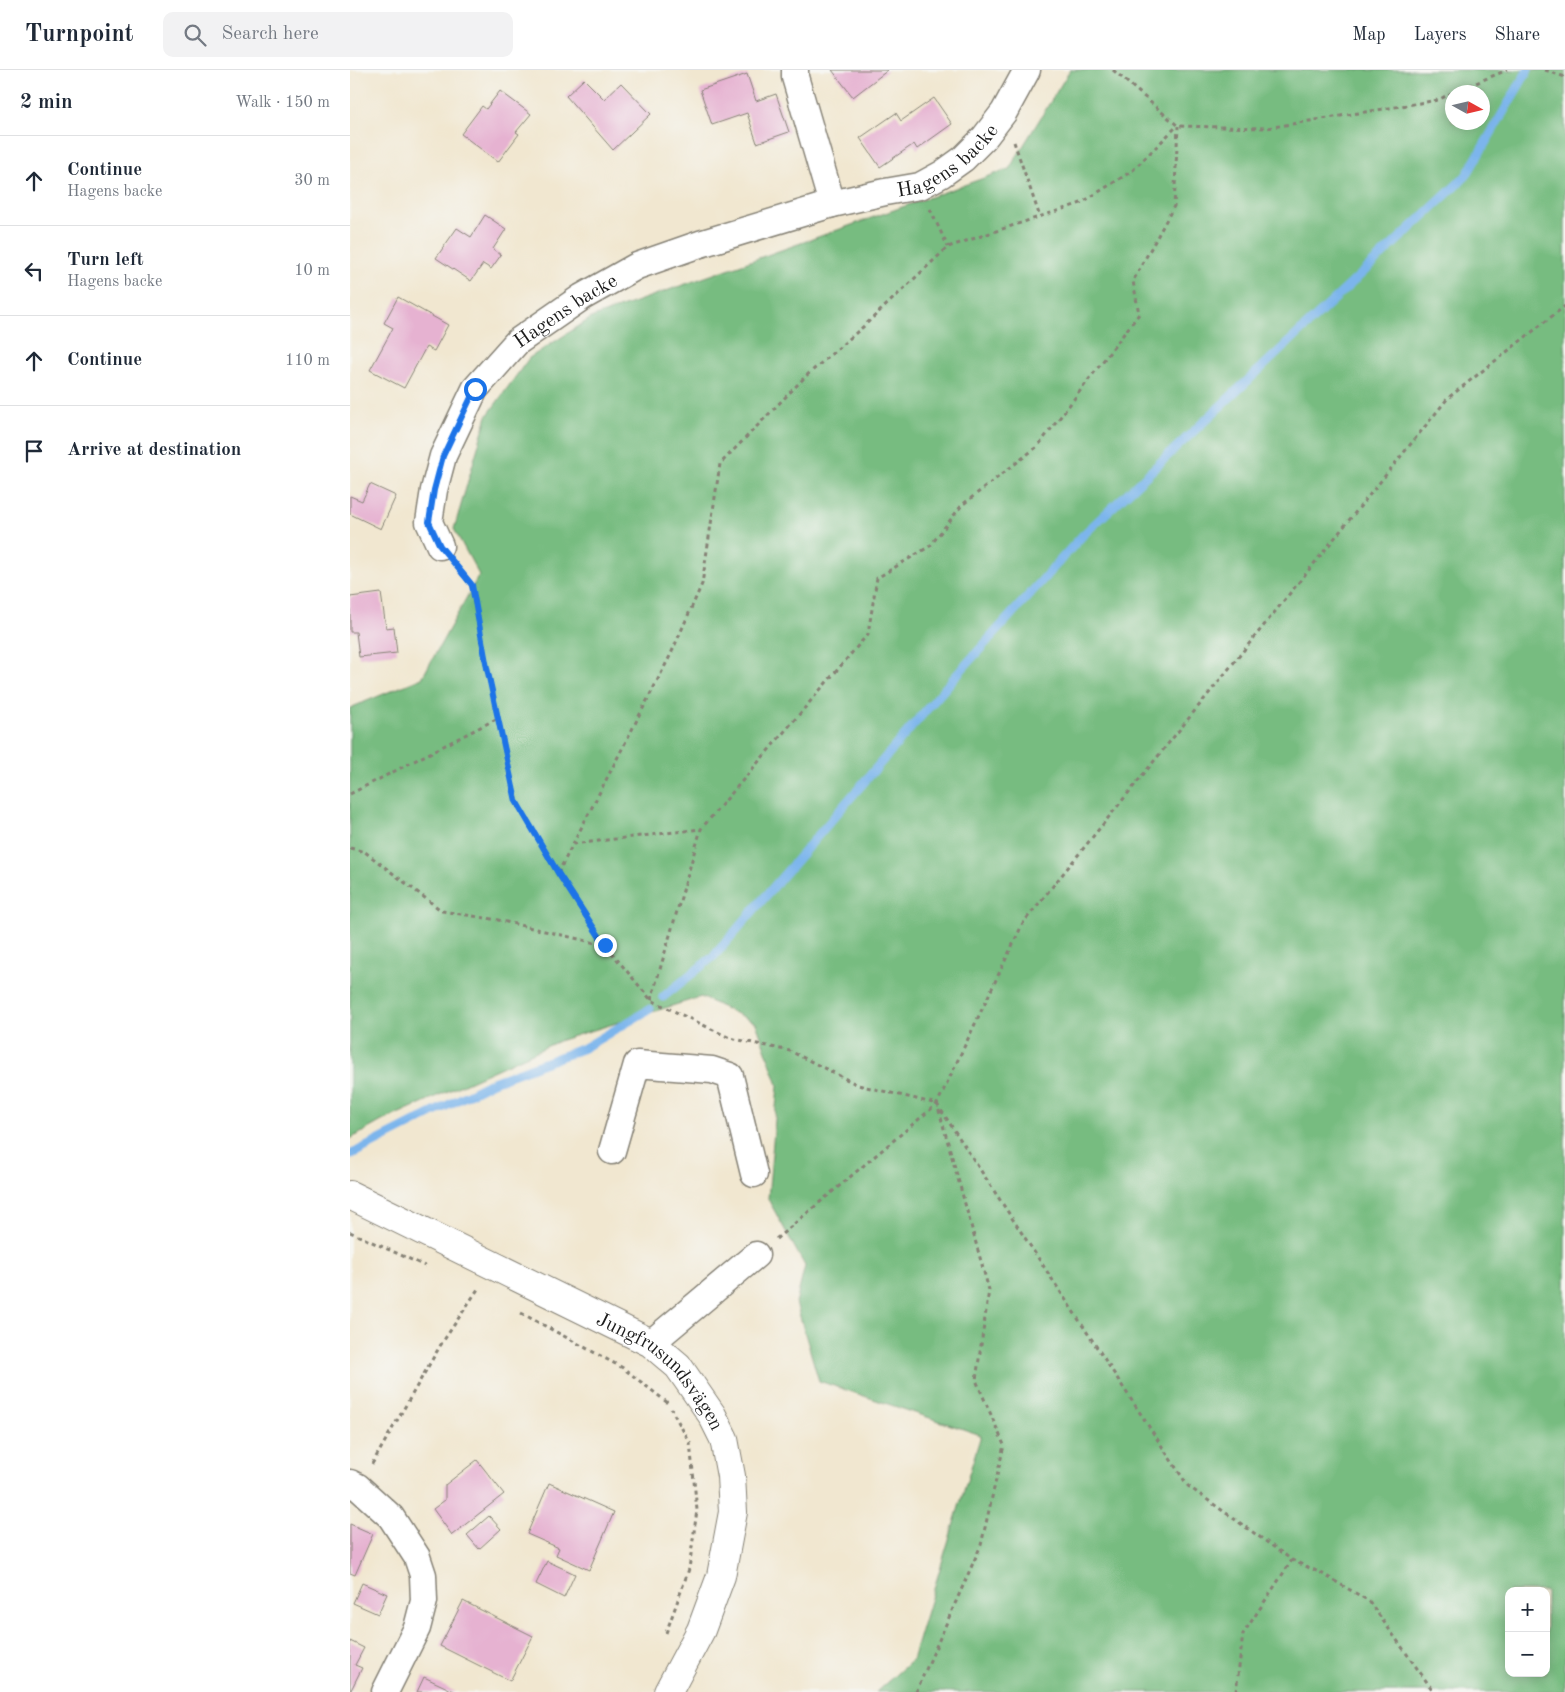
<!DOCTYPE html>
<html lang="en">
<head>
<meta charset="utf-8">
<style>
  :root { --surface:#fff; --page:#f2f2f3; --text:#1f2937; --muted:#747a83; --line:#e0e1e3 }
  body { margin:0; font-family:"Old Standard TT",serif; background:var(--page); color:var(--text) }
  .controls { position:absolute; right:15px; bottom:15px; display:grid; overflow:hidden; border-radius:10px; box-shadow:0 2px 12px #0003 }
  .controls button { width:45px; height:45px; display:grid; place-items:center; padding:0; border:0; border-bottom:1px solid var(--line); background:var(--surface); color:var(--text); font:25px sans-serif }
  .compass { position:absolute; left:1095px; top:15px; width:45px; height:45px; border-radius:50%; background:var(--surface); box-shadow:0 2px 12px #0003; rotate:98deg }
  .stop { position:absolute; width:15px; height:15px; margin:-11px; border:4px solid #1a73e8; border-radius:50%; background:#fff }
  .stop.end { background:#1a73e8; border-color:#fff; box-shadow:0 1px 5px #0008 }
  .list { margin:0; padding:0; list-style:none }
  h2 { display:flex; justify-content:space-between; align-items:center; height:65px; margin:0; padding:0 20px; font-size:21px }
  h2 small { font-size:16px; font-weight:400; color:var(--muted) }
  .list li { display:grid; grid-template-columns:32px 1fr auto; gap:15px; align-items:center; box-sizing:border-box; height:90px; padding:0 20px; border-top:1px solid var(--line) }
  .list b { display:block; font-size:19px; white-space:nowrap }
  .list p { margin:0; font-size:16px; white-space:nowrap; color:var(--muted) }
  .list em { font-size:16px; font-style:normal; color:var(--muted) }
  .icon { flex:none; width:28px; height:28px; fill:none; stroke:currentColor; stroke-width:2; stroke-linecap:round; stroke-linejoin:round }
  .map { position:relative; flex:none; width:1215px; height:1622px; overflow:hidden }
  header { display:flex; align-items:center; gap:30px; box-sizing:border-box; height:70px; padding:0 25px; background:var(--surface); border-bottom:1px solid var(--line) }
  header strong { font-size:24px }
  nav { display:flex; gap:28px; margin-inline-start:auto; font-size:18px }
  .search { width:350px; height:45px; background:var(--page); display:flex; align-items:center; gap:12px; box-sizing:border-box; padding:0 18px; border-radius:10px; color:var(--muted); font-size:19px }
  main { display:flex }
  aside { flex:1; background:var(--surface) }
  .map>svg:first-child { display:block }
  .forest { fill:#77bc80; stroke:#4a6c4e; fill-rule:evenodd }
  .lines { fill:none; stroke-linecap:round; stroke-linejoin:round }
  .stream { stroke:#7bb5ec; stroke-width:9 }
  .building { fill:#e6b2d1 }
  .minor-casing { stroke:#868276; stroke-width:29 }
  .tertiary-casing { stroke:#868276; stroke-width:30 }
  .path { stroke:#868276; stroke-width:3; stroke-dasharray:4 4; stroke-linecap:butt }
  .minor { stroke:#fff; stroke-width:26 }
  .tertiary { stroke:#fff; stroke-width:28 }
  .route { stroke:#1a73e8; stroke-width:6 }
  .labels { text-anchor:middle; stroke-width:4; stroke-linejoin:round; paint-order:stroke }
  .street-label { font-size:20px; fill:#1c1c1c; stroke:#f6f6f2 }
</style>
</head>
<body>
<header>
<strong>Turnpoint</strong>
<div class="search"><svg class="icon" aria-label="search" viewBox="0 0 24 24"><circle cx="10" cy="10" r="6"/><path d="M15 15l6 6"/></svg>Search here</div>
<nav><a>Map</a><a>Layers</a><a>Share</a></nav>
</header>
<main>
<aside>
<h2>2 min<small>Walk · 150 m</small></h2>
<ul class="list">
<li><svg class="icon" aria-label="ahead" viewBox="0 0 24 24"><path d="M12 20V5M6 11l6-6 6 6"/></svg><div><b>Continue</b><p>Hagens backe</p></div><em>30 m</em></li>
<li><svg class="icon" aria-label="left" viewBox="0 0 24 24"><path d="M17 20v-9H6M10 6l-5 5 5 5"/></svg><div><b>Turn left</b><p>Hagens backe</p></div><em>10 m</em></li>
<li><svg class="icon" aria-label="ahead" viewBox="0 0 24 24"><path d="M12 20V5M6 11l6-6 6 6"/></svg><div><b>Continue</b></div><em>110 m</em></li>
<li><svg class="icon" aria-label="arrive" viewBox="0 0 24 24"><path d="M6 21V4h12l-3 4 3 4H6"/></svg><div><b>Arrive at destination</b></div></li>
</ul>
</aside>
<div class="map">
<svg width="1215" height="1622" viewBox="0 0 1215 1622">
  <rect width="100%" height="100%" fill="#f6f6f2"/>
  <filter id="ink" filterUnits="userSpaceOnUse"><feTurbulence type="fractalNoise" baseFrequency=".02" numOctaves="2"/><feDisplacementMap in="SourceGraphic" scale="10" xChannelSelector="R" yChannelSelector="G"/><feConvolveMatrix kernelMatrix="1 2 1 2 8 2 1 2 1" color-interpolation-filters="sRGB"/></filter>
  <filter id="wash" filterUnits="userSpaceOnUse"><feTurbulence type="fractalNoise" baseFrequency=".0096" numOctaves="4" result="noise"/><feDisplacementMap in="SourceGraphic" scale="20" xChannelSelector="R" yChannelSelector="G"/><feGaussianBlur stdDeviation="1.12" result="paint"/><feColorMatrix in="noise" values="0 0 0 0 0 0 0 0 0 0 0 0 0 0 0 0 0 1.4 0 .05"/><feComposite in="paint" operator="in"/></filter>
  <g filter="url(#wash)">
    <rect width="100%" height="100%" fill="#f1e7d0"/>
    <path class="forest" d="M720 0H1215V1622H526L562 1590 631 1365 469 1311 446 1233 455 1196 418 1129 428 1015 406 953 351 927 211 970 32 1051 0 1069V638L72 608 129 505 104 459 137 346 179 288 243 247 659 99ZM1102 22H1132V52H1102ZM1159 1521H1196V1603H1159Z"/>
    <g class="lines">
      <path class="stream" d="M313 927 364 886 603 609 733 465 1116 106 1178 0
        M0 1085 143 1012 234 978 300 939"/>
    </g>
    <g id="blocks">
      <path class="building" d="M482 0H538L503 27Z
        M397 4 406 31 426 24 439 62 407 73 397 43 362 55 350 20Z
        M234 9 254 29 271 13 301 44 263 80 216 26Z
        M150 21 181 44 166 62 169 64 148 92 111 64 132 36 136 39Z
        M584 28 602 54 567 79 564 74 530 97 510 68 546 43 551 51Z
        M135 145 156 159 143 179 151 185 141 199 133 194 121 211 86 188 107 158 121 167Z
        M48 227 98 255 84 281 76 277 54 318 20 300 43 258 34 253Z
        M20 414 46 426 31 459 0 444V426L12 431Z
        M31 523 36 558 44 557 47 583 9 587 6 562H0V527Z
        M127 1390 154 1424 102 1465 83 1439 95 1430V1415Z
        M199 1413 264 1442 239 1500 206 1485 209 1478 177 1464Z
        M139 1446 151 1459 129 1479 117 1465Z
        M0 1454 23 1464 5 1505 0 1503Z
        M197 1491 225 1504 214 1528 186 1514Z
        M12 1513 37 1524 28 1544 3 1533Z
        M113 1531 183 1566 160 1611 90 1576Z
        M0 1571 14 1578 5 1595 12 1598 0 1622Z
        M74 1607 106 1622H67Z"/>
    </g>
  </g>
  <g filter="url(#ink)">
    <use href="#blocks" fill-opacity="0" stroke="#868276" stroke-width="1"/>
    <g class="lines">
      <defs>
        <g id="minor">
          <path d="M445 0V7L482 134"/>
          <path id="s1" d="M90 476 79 452 84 420 93 386 125 319 167 272 232 227 287 196 350 174 482 134 535 122 570 116 592 104 613 89 634 68 654 42 677 0"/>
          <path d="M262 1081 287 994 362 1000 380 1006 404 1104"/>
          <path d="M301 1273 406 1185"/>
          <path d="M0 1413 8 1417 41 1447 67 1487 73 1505 74 1531 67 1558 35 1622"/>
        </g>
        <g id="tertiary">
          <path id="s2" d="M0 1125 301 1273 328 1296 362 1345 374 1369 381 1406 383 1442 371 1506 351 1560 318 1622"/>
        </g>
      </defs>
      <use href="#minor" class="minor-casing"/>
      <use href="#tertiary" class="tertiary-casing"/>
      <path class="path" d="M763 0 828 56 917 58 1088 30 1102 23
        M1195 0 1215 7
        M1104 22 1157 0
        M664 72 690 147
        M580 139 598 177
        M106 496 121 515 137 598 166 731 208 803 255 875 301 930 380 968 440 981 508 1015 587 1034 838 1416 942 1490 971 1503 1019 1531 1084 1622
        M0 724 148 648
        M223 774 351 759
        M0 778 15 782 92 841 148 850 254 875
        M208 803 320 586 352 514 370 394 456 306 514 256 598 177 731 133 782 101 827 56
        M301 930 351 759 518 564 527 508 580 476 612 435 688 376 789 244 783 211 824 136 828 56
        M0 1162 75 1196
        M426 1169 587 1034 673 853 1098 328 1215 236
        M171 1243 273 1298 318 1333
        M22 1394 90 1276 128 1219
        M316 1563 339 1499 347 1440 340 1373 321 1339
        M566 1622 631 1475 654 1375 626 1310 639 1220 588 1037
        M886 1622 893 1564 942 1490"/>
      <use href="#minor" class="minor"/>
      <use href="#tertiary" class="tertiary"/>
    </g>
  </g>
  <g class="lines" filter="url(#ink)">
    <path class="route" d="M125 319 93 386 84 420 79 452 90 476 122 515 137 598 166 731 208 803 255 875"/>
  </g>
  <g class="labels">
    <g class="street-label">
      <text dy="7" stroke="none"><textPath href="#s1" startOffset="704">Hagens backe</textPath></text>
      <text dy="7" stroke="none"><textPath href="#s1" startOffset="289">Hagens backe</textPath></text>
      <text dy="7" stroke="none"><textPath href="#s2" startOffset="361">Jungfrusundsvägen</textPath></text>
    </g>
  </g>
</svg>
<div class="controls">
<button>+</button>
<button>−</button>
</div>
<svg class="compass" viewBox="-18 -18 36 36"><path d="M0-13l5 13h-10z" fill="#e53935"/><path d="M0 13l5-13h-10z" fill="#747a83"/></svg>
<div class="stop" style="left:125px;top:319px"></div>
<div class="stop end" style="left:255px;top:875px"></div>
</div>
</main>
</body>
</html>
